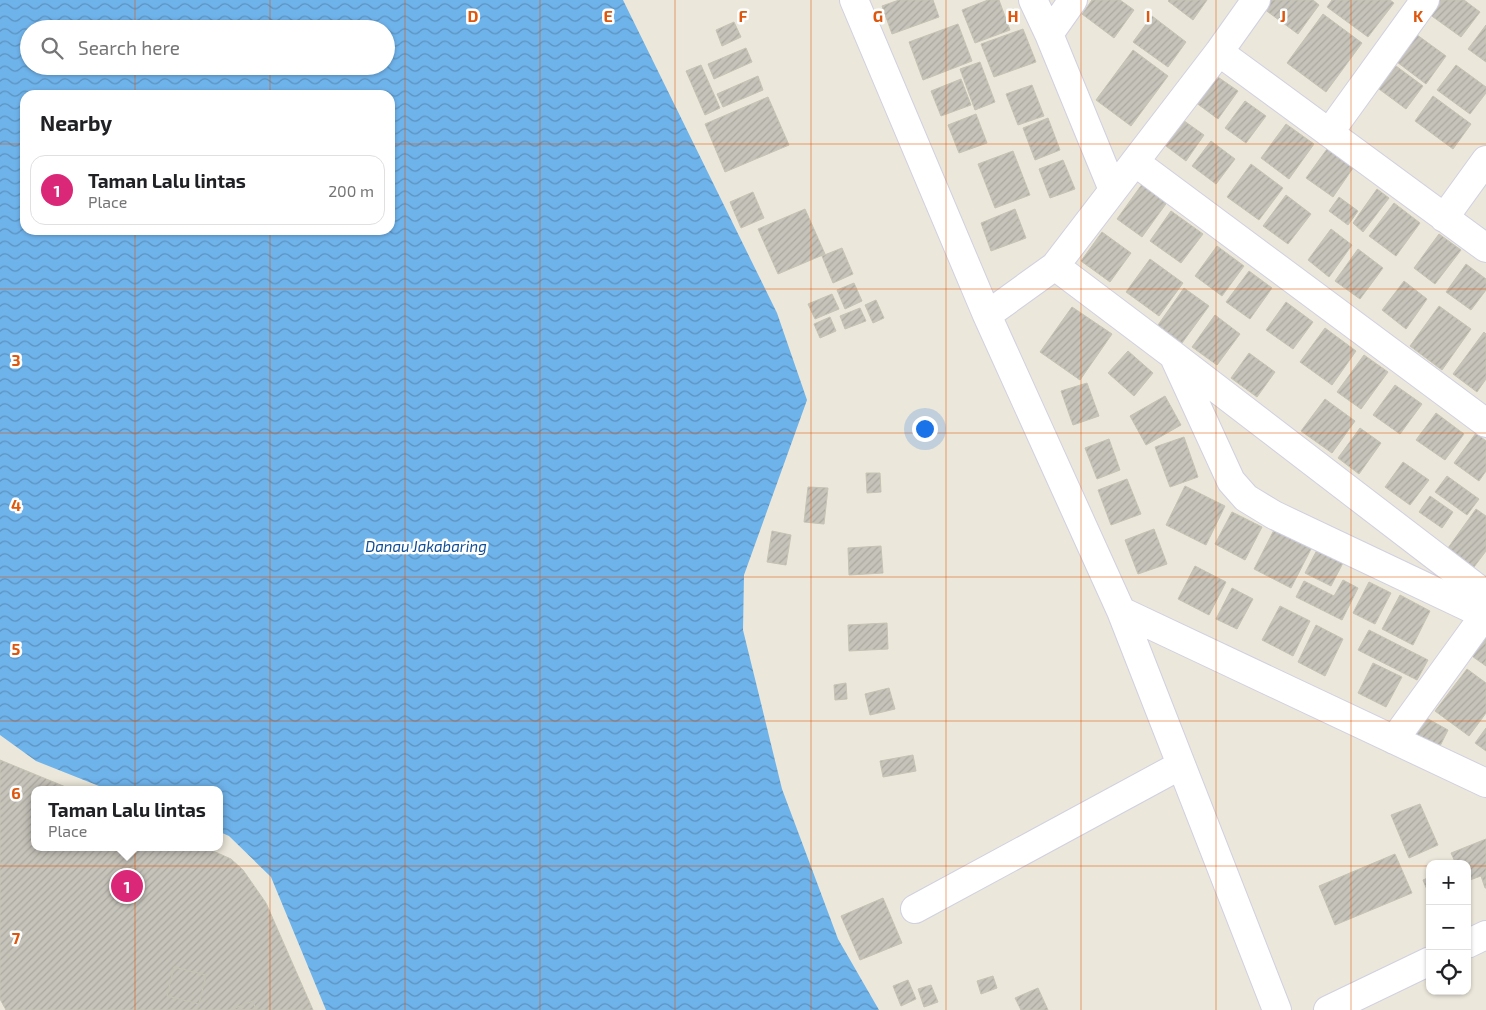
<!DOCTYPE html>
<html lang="en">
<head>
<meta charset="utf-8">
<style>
  :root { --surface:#fff; --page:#f6f6f6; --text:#202124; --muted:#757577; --line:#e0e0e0; --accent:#db2777 }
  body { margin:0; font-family:"Exo 2",sans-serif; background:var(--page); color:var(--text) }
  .controls { position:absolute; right:15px; bottom:15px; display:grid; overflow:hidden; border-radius:10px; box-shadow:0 1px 4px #0004 }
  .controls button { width:45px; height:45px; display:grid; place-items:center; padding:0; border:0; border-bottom:1px solid var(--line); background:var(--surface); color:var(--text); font:25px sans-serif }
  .you { position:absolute; left:924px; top:428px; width:18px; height:18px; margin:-12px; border:4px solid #fff; border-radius:50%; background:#1a73e8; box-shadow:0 0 0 8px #1a73e833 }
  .badge { display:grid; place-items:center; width:32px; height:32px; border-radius:50%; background:var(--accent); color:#fff; font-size:16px; font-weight:700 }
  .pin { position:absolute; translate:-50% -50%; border:2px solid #fff; box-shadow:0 1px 5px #0006 }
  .popup { position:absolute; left:31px; top:786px; width:192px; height:65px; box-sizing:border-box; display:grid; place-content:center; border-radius:10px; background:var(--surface); filter:drop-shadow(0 1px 4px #0005); font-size:16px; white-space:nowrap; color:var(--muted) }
  .popup b { font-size:19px; color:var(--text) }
  .popup::after { content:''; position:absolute; left:50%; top:100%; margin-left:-10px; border:10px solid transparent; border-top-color:var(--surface) }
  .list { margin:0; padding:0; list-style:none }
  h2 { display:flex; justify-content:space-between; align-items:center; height:65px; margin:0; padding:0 20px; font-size:21px }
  h2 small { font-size:16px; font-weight:400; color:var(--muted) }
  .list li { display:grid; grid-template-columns:32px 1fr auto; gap:15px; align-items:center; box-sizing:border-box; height:70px; margin:0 10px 10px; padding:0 10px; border:1px solid var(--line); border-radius:15px }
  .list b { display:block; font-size:19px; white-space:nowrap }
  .list p { margin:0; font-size:16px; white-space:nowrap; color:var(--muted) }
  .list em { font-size:16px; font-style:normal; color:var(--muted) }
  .icon { flex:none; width:28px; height:28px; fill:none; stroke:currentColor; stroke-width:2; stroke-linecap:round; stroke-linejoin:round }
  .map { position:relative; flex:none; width:1486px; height:1010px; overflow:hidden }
  .search { position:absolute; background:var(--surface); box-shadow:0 1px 4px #0004; left:20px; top:20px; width:375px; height:55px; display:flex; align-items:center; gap:12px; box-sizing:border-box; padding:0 18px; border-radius:28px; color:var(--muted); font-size:19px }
  .panel { position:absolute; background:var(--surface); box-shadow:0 1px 4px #0004; left:20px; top:90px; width:375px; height:145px; border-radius:15px }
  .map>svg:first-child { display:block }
  .water { fill:url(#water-waves); fill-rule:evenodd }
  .building { fill:url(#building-hatch); stroke:#c6c3b4 }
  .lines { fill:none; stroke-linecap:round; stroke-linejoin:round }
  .minor-casing { stroke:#d0d0e1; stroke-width:30 }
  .minor { stroke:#fff; stroke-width:28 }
  .grid { fill:none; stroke:#de570d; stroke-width:1; stroke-opacity:0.55 }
  .labels { text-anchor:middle; stroke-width:5; stroke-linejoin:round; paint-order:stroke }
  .water-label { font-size:15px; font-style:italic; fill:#104e95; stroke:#fff }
  .grid-label { font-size:16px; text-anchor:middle; font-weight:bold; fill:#de570d; stroke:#fff; stroke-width:5; stroke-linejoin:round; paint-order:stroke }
</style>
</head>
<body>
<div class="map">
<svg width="1486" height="1010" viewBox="0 0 1486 1010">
  <defs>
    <pattern id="water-waves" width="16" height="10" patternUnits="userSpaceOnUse" patternTransform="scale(1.25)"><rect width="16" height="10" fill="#6fb3eb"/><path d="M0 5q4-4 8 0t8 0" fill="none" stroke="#5b92be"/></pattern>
    <pattern id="building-hatch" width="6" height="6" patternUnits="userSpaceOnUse" patternTransform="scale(1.25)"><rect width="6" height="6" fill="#c6c3ba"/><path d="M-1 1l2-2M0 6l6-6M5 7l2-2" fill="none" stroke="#aaa8a0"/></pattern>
  </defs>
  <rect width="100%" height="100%" fill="#ebe7da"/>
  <path class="water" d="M0 0H623L777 313 807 400 744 575 743 630 782 789 838 939 879 1010H326L271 877 229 836 220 832V790H109L36 761 0 735ZM29 29H386V66H29ZM25 95H390V230H25Z"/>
  <path class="building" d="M899 0H933L939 17 892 34 882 6Z
    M988 0H999L1010 30 975 43 962 10Z
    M1092 0H1120L1134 10 1114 38 1082 14Z
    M1169 0H1207L1193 20 1168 1Z
    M1271 0H1313L1319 5 1298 34 1264 9Z
    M1332 0H1390L1394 3 1368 37 1327 7Z
    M1439 0H1464L1480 12 1461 37 1429 14Z
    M1323 14 1362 43 1326 92 1287 63Z
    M1152 16 1186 42 1168 67 1133 42Z
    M734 22 741 37 722 46 716 30Z
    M958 24 972 61 923 80 909 42Z
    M1486 25V62L1468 49Z
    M1023 29 1036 62 994 77 981 44Z
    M1413 32 1446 56 1426 84 1393 59Z
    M746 48 752 62 714 79 708 64Z
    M1133 50 1168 76 1131 126 1096 100Z
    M980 62 995 102 975 110 960 69Z
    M701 65 720 108 705 115 686 71Z
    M1456 65 1486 87V93L1470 114 1437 90Z
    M1396 66 1423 86 1406 109 1379 89Z
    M1215 75 1238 91 1218 119 1195 102Z
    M758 76 763 90 723 107 717 94Z
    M961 79 971 105 941 116 931 91Z
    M1032 85 1044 116 1018 125 1006 94Z
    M1433 96 1471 124 1453 149 1415 121Z
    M768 97 789 145 725 172 705 124Z
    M1245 101 1266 116 1246 143 1225 128Z
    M976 114 987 143 959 153 948 125Z
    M1048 118 1060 150 1035 160 1023 128Z
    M1180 118 1204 135 1186 161 1162 143Z
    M1286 124 1314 144 1289 179 1261 158Z
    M1211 141 1235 159 1216 184 1192 166Z
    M1327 149 1353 168 1333 197 1306 178Z
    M1013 151 1030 195 995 208 978 164Z
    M1063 160 1075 189 1050 198 1039 169Z
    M1251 164 1283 188 1259 220 1227 197Z
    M1143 183 1168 201 1142 237 1117 219Z
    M1377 189 1389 198 1363 232 1353 223Z
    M753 192 764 218 741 228 730 202Z
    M1286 195 1311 214 1288 244 1263 226Z
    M1339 197 1358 211 1348 225 1329 211Z
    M1394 203 1420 223 1396 256 1369 236Z
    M805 209 825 254 778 274 758 229Z
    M1015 209 1026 238 991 251 981 223Z
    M1171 211 1203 234 1181 263 1150 241Z
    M1331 229 1352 245 1329 277 1308 260Z
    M1102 232 1131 253 1110 282 1081 261Z
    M1439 234 1461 250 1435 284 1414 268Z
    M1217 246 1244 266 1222 296 1195 276Z
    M842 248 853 274 833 283 822 256Z
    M1358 249 1383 268 1360 299 1335 281Z
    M1150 259 1183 283 1159 316 1126 292Z
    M1466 264 1486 279V290L1471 310 1446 292Z
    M1249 271 1272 288 1250 319 1226 302Z
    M1404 281 1427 299 1406 329 1382 310Z
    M854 283 862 301 845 309 837 290Z
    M1184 288 1209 306 1182 343 1158 325Z
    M832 294 839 309 815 319 808 304Z
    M876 300 884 318 873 323 865 305Z
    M1286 302 1313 322 1293 349 1266 330Z
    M1439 306 1471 329 1442 370 1410 346Z
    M1072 307 1112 334 1080 380 1040 352Z
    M860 308 866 321 845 329 840 316Z
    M1215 315 1240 334 1217 365 1192 347Z
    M830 317 836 331 820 338 814 324Z
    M1325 328 1356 351 1332 385 1300 362Z
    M1484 332 1486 334V379L1477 392 1453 374Z
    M1128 351 1153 373 1134 396 1108 373Z
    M1249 353 1275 372 1257 397 1231 378Z
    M1364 355 1388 372 1361 409 1337 392Z
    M1087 383 1099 416 1073 425 1061 391Z
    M1395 385 1422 404 1400 434 1373 415Z
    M1165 396 1181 425 1146 445 1130 416Z
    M1325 399 1355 421 1332 453 1301 431Z
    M1436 413 1464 434 1445 460 1416 440Z
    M1360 428 1381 443 1359 474 1338 458Z
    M1476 433 1486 441V471L1479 481 1454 463Z
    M1184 437 1198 477 1170 487 1155 447Z
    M1109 439 1120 470 1097 479 1085 448Z
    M1403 462 1429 480 1410 505 1385 487Z
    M866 473H880L881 492 867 493Z
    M1447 476 1479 499 1467 515 1435 492Z
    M1127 479 1141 514 1111 525 1098 490Z
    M1185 486 1225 506 1206 545 1166 525Z
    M808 487 828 488 824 524 804 522Z
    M1430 496 1453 512 1442 528 1419 512Z
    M1476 509 1486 516V551L1474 567 1448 548Z
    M1232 512 1262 527 1245 560 1215 544Z
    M1154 529 1167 564 1138 574 1125 540Z
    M1274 530 1311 549 1291 588 1254 569Z
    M772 531 791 535 786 565 767 562Z
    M881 546 883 573 849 575 848 548Z
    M1318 548 1344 561 1331 586 1305 573Z
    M1195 566 1226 582 1209 615 1178 599Z
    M1343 580 1358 588 1342 620 1296 597 1304 581 1334 596Z
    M1369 582 1391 593 1375 624 1353 613Z
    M1232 588 1253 599 1237 629 1216 619Z
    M1400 595 1430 611 1413 645 1382 629Z
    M1280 606 1310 621 1293 656 1262 640Z
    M887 623 888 649 849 651 848 625Z
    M1316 625 1343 639 1325 676 1298 662Z
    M1369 630 1428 660 1417 680 1358 650Z
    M1486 631V666L1469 654Z
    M1373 663 1402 677 1386 707 1358 693Z
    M1467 669 1486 683V713L1469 736 1435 711Z
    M846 683 847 699 835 700 834 685Z
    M889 688 895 709 870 715 865 694Z
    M1421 715 1448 730 1439 748 1411 733Z
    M1486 728V751L1475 743Z
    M913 755 916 771 883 777 880 761Z
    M0 760 73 790H34V847H204L231 859 243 870 266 903 313 1010H6L0 999Z
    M1420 804 1438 845 1409 858 1391 815Z
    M1486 839V888H1485L1481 876 1467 881V864H1456L1451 853Z
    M1395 854 1412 893 1335 925 1319 886Z
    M1430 877V897L1423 880Z
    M883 898 902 943 860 960 841 916Z
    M174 967 206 975 199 1004 167 996Z
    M993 976 997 988 981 994 977 981Z
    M908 980 916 999 901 1006 893 986Z
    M931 985 938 1002 924 1007 918 989Z
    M1038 988 1048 1010H1021L1015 998Z
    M253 1001 256 1010H235V1008Z"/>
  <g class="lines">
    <defs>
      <path id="minor" d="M854 0 987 315 1121 611 1277 1010
        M1033 0 1049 34 1113 190
        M1049 34 1073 0
        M1219 52 1486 248
        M1329 133 1425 0
        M1135 162 1486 423
        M1444 218 1486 160
        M1055 266 1173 355 1486 595
        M987 315 1055 266 1219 52 1256 0
        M1175 359 1231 481 1246 498 1274 515 1485 615
        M1121 611 1486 783
        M1394 740 1486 613
        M915 909 1181 765
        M1467 944 1486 935
        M1328 1010 1430 961"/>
    </defs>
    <use href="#minor" class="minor-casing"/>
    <use href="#minor" class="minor"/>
  </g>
  <path class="grid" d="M135 0V29M270 0V29M405 0V1010M540 0V1010M675 0V1010M811 0V1010M946 0V1010M1081 0V1010M1216 0V1010M1351 0V1010M135 66V95M270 66V95M0 144H25M390 144H1486M135 230V1010M270 230V1010M0 289H1486M0 433H1486M0 577H1486M0 721H1486M0 866H1430M1467 866H1486"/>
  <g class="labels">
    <g class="water-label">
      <text x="426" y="552">Danau Jakabaring</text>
    </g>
  </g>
  <g class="grid-label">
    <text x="473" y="22">D</text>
    <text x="608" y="22">E</text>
    <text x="743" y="22">F</text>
    <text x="878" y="22">G</text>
    <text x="1013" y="22">H</text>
    <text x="1148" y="22">I</text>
    <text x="1283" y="22">J</text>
    <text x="1418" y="22">K</text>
    <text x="16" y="366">3</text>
    <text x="16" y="511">4</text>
    <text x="16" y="655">5</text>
    <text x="16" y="799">6</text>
    <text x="16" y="944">7</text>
  </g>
</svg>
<div class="controls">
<button>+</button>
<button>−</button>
<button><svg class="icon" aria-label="locate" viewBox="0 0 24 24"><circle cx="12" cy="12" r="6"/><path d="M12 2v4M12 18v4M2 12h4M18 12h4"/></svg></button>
</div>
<div class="you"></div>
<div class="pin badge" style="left:127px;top:886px">1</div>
<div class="popup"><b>Taman Lalu lintas</b>Place</div>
<div class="search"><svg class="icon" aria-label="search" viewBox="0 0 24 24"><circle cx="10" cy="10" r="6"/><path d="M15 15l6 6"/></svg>Search here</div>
<section class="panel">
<h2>Nearby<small></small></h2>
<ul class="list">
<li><span class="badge">1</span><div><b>Taman Lalu lintas</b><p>Place</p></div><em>200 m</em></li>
</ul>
</section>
</div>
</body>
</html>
